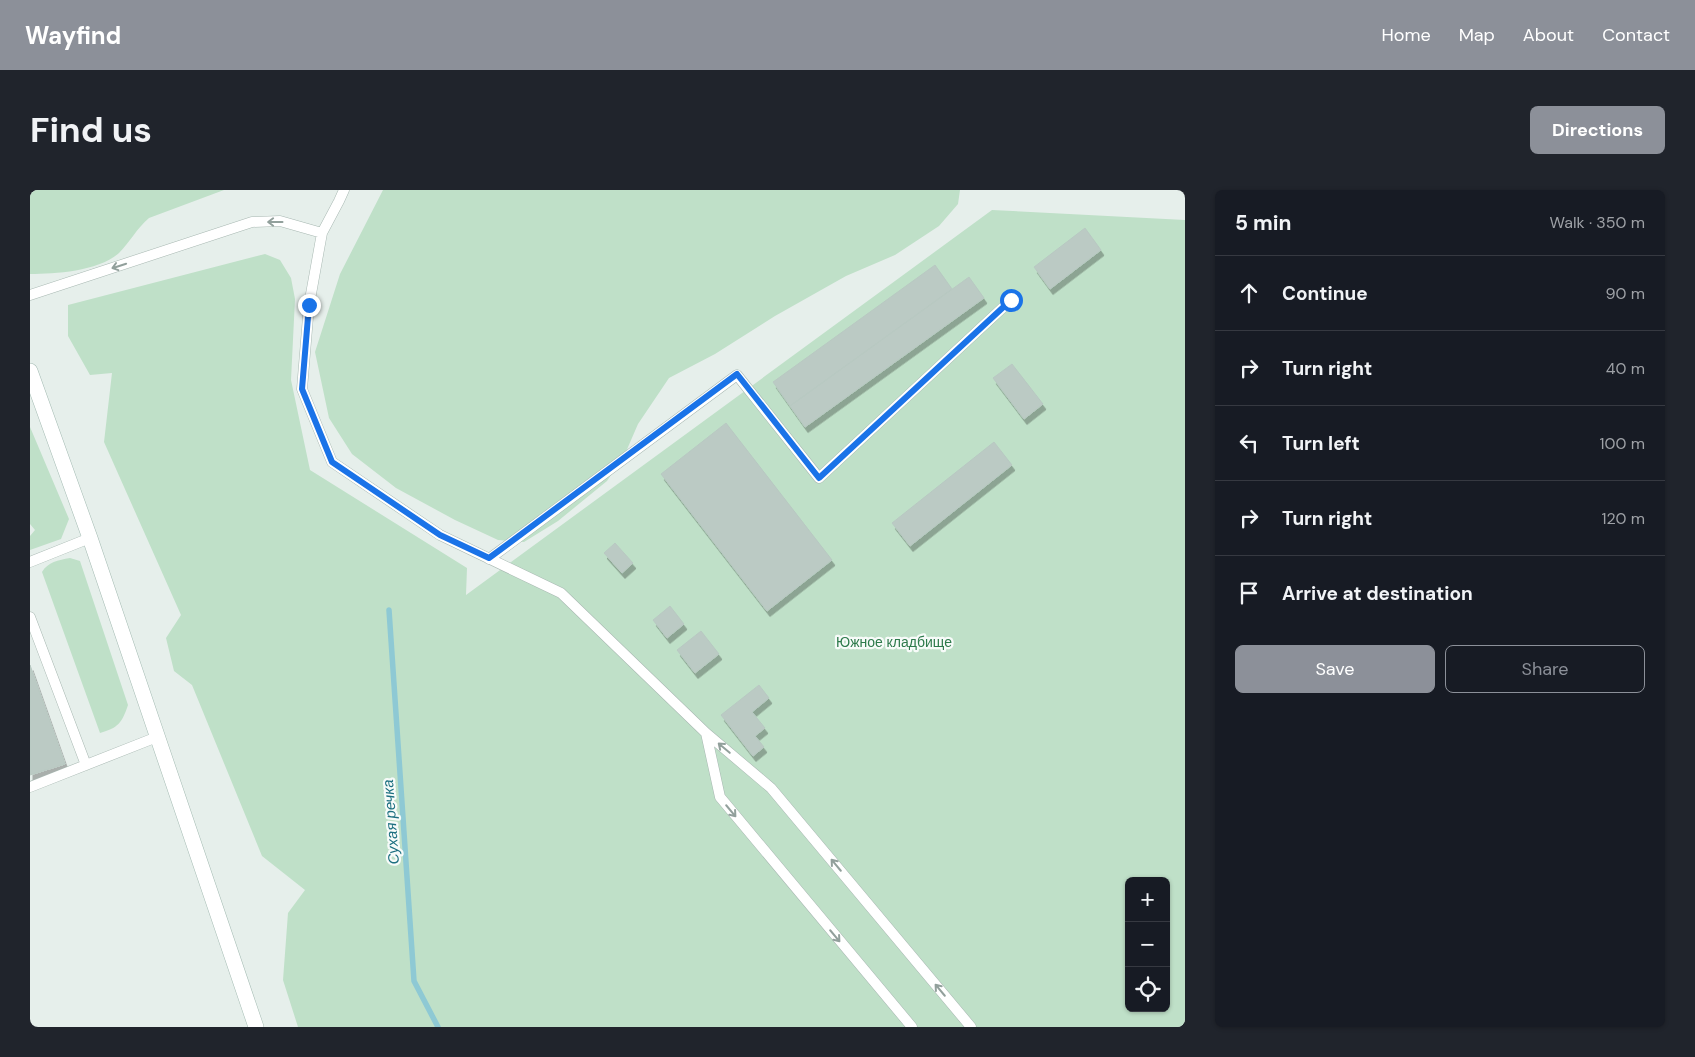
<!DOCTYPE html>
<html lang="en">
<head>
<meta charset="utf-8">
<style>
  :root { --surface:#171b24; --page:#20242c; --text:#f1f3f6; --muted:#9ea1a6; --line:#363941; --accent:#8c9099 }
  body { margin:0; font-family:"DM Sans",sans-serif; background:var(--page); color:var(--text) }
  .controls { position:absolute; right:15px; bottom:15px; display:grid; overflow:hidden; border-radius:8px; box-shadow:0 1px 4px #0004 }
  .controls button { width:45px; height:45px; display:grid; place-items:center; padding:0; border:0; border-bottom:1px solid var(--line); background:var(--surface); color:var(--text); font:25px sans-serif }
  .stop { position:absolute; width:15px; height:15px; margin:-11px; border:4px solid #1a73e8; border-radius:50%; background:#fff }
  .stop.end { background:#1a73e8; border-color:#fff; box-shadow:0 1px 5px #0008 }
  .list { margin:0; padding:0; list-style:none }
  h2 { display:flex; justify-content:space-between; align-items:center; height:65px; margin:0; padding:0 20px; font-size:21px }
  h2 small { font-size:16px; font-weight:400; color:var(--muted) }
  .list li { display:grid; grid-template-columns:32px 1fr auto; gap:15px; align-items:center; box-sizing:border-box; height:75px; padding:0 20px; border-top:1px solid var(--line) }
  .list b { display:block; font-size:19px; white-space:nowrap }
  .list em { font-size:16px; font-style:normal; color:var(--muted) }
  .actions { display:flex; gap:10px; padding:15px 20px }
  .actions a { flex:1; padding:11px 0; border:1px solid var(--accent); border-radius:8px; text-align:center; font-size:18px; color:var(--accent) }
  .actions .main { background:var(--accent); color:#fff }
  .icon { flex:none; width:28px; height:28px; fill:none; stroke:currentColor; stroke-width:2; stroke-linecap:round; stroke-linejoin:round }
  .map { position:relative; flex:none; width:1155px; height:837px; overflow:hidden; border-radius:8px }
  header { display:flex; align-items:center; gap:30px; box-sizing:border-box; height:70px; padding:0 25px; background:var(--accent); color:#fff }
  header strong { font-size:24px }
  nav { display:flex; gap:28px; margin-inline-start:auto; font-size:18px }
  .intro { display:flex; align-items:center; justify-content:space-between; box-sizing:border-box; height:120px; padding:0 30px }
  h1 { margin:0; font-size:35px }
  .button { padding:12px 22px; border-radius:8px; background:var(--accent); color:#fff; font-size:18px; font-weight:700 }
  main { display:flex; gap:30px; padding:0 30px }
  aside { flex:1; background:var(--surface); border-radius:8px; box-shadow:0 1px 4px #0004 }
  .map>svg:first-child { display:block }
  .green { fill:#bfe0c8; fill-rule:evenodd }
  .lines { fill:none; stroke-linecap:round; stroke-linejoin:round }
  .stream { stroke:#8ec9d4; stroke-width:5.5 }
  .building { fill:#bbcac4; stroke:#b8c9c2; filter:url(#shadow) }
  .lane-casing { stroke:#a8b8b2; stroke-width:11 }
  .secondary-casing { stroke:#a4bbb3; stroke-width:16 }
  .lane { stroke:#fff; stroke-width:10 }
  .secondary { stroke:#fff; stroke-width:15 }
  .oneway { stroke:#92a09c }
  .route { stroke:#1a73e8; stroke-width:6 }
  .labels { text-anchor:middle; stroke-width:4.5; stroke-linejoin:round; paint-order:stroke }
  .park-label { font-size:14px; fill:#2d7a4b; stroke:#f7fbf9 }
  .water-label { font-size:15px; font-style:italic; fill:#1c6f80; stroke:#f7fbf9 }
</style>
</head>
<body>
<header>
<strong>Wayfind</strong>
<nav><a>Home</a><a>Map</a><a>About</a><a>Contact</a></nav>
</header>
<div class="intro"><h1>Find us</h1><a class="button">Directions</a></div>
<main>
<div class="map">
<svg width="1155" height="837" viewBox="0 0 1155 837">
  <defs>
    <filter id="shadow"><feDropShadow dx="3" dy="5.5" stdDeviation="0" flood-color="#0004"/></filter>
  </defs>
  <rect width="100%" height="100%" fill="#e6efeb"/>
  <path class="green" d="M0 0H194L119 28C107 38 100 52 89 63 69 81 26 84 0 84Z
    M353 0H930L928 14 909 36 865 65 816 86 745 126 685 164 639 188 608 234 595 264 577 291 528 331 494 352 468 350 425 330 366 298 322 264 299 228 285 162 310 84Z
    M962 20 1155 30V837H268L253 790 258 723 275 700 232 666 162 495 144 481 136 448 151 425 74 252 82 183 60 185 38 146V115L235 64 250 70 261 88 265 109 261 190 280 280 437 378 436 405ZM1099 691H1136V818H1099Z
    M0 237 39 329 31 349 0 360V346L5 340 0 334Z
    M40 368 50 371 98 515C92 533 88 538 70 543L12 382C18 372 28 370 40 368Z"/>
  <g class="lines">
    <path class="stream" d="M359 420 384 791 408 837"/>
  </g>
  <path class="building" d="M1055 38 1071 60 1020 99 1004 77Z
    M905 75 922 99 760 216 743 192Z
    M939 87 954 108 775 237 760 216Z
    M982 174 1013 214 994 229 963 188Z
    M696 233 802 370 737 421 631 284Z
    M964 252 982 275 880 356 862 333Z
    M585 353 603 373 592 383 574 363Z
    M640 416 654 434 637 448 623 430Z
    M671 441 689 464 665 483 647 460Z
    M0 475 35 574 0 585Z
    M729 495 739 508 722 522 735 538 725 546 734 557 723 566 691 525Z"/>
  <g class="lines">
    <defs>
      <path id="lane" d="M314 0 309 11 292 43 279 115 272 199 302 272 410 345 531 403 676 543 741 598 941 837
        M0 105 222 32 250 31 292 43
        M459 369 707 185 789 288 981 110
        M0 372 60 348
        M0 427 56 575
        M676 543 690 607 882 837
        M0 597 127 547"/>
      <path id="secondary" d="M0 181 60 348 226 837"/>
    </defs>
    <use href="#lane" class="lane-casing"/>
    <use href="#secondary" class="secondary-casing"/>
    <use href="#lane" class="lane"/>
    <use href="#secondary" class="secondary"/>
  </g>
  <defs><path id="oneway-shaft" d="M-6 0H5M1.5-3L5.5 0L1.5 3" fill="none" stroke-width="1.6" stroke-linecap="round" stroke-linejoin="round" transform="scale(1.25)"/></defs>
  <g class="oneway">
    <use href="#oneway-shaft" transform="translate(245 32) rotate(-180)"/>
    <use href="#oneway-shaft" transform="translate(89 76) rotate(162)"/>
    <use href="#oneway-shaft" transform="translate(694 558) rotate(-140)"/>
    <use href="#oneway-shaft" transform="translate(701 621) rotate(50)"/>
    <use href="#oneway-shaft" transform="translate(806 675) rotate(-130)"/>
    <use href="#oneway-shaft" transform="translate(805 746) rotate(50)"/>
    <use href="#oneway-shaft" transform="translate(910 800) rotate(-130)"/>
  </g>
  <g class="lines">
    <path class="route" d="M279 115 272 199 302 272 410 345 459 368 707 184 789 288 981 110"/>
  </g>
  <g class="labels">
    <g class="park-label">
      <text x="864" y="457">Южное кладбище</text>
    </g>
    <g class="water-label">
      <text transform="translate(361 632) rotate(-94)" y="5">Сухая речка</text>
    </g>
  </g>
</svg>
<div class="controls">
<button>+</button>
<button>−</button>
<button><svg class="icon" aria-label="locate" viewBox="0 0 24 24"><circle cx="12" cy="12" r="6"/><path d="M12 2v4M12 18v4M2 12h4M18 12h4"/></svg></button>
</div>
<div class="stop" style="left:981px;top:110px"></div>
<div class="stop end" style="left:279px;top:115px"></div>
</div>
<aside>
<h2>5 min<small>Walk · 350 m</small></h2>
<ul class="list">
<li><svg class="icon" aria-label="ahead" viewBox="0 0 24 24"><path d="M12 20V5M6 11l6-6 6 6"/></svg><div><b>Continue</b></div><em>90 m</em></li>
<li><svg class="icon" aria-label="right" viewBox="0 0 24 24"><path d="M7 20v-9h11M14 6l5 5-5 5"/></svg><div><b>Turn right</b></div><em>40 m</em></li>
<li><svg class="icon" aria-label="left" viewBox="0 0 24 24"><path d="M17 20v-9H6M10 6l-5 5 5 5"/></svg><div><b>Turn left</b></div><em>100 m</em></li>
<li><svg class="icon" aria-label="right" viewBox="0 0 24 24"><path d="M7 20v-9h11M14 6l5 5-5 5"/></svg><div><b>Turn right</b></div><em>120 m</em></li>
<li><svg class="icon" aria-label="arrive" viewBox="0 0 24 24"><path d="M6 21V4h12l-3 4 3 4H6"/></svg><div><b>Arrive at destination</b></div></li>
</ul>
<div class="actions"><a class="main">Save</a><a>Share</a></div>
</aside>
</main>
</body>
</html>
